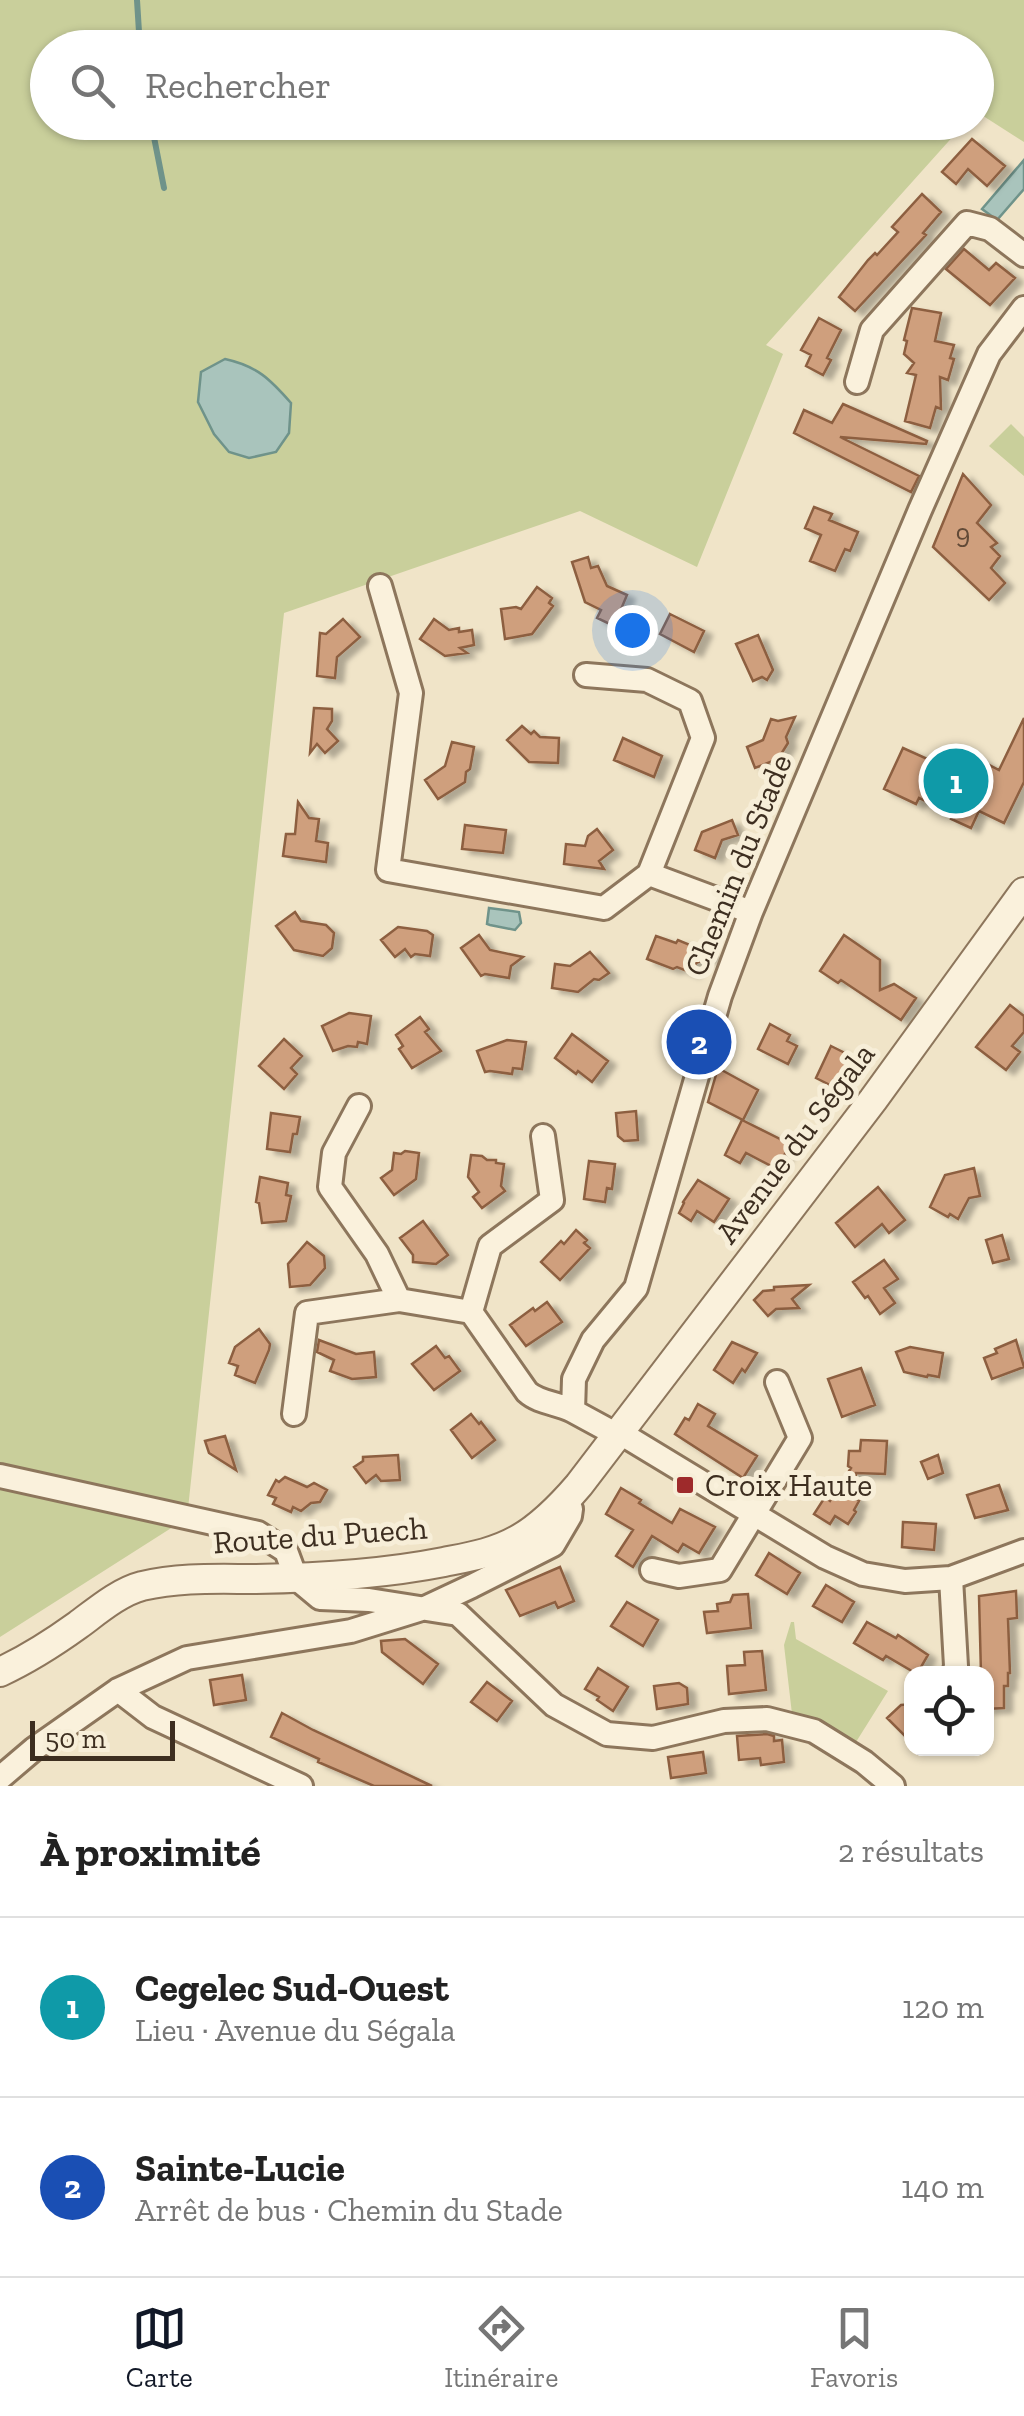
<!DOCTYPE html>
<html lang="fr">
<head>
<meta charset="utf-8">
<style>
  :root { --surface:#fff; --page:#f6f6f6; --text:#222; --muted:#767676; --line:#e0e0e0; --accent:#111827 }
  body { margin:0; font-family:"Zilla Slab",serif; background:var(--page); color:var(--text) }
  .controls { position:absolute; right:30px; bottom:30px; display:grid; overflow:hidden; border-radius:20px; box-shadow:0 2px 8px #0004 }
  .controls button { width:90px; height:90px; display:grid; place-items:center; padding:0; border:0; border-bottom:2px solid var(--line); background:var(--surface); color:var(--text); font:50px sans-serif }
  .scale { position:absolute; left:30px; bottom:25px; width:145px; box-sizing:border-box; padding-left:10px; border:5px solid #3d2e20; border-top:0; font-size:28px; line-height:35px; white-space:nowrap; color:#3d2e20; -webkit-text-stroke:8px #f7eed8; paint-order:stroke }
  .you { position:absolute; left:632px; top:630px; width:35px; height:35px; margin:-25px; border:8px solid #fff; border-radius:50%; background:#1a73e8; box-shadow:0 0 0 15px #1a73e833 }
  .badge { display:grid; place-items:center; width:65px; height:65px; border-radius:50%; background:var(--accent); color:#fff; font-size:32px; font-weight:700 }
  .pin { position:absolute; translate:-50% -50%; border:5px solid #fff; box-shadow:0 2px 10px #0006 }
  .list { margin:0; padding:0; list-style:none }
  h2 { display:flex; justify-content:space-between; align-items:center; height:130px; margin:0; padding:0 40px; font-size:42px }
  h2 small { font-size:32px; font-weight:400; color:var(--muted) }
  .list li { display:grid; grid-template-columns:65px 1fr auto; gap:30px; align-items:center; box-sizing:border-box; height:180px; padding:0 40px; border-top:2px solid var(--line) }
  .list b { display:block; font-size:38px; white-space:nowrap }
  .list p { margin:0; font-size:32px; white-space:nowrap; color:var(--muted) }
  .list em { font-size:32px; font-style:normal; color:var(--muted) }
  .icon { flex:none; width:55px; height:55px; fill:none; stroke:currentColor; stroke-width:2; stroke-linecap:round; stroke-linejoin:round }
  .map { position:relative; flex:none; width:1024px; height:1786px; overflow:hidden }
  .search { position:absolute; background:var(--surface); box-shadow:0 2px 8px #0004; left:30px; right:30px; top:30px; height:110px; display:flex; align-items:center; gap:25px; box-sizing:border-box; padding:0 35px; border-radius:55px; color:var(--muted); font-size:38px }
  .sheet { height:490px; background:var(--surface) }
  nav { display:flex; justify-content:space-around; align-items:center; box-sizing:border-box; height:140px; border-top:2px solid var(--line); background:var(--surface); font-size:28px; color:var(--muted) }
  nav a { display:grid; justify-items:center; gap:5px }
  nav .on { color:var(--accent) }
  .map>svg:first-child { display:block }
  .green { fill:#c9cf9b }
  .water { fill:#a9c4bc; stroke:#6f938a; stroke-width:2.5 }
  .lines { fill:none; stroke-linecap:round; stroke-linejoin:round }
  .stream { stroke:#6f938a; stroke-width:6 }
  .building { fill:#cf9f7d; stroke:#8d5f41; stroke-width:2.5; filter:url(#shadow) }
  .minor-casing { stroke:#8d765c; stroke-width:28 }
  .tertiary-casing { stroke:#8d765c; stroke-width:32 }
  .minor { stroke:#faf1dc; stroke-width:22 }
  .tertiary { stroke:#faf1dc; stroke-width:28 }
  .poi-dot { fill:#9e2a2b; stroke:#f7eed8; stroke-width:4 }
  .labels { text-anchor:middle; stroke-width:10; stroke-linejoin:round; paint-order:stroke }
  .number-label { font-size:28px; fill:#624a37 }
  .street-label { font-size:32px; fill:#3d2e20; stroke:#f7eed8 }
  .poi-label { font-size:32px; fill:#3d2e20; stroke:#f7eed8; text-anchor:start }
</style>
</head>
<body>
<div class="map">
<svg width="1024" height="1786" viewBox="0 0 1024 1786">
  <defs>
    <filter id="shadow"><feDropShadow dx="8" dy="4.5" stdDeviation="2.5" flood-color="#0004"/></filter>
  </defs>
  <rect width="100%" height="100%" fill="#f0e4c8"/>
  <path class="green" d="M0 0H1024V142L977 112 976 48H48V122L965 123 766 345 783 354 697 567 580 511 284 613 187 1518 0 1637Z
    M1011 424 1024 437V476L989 446Z
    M791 1622H794L796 1639 888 1691 856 1742 830 1726 792 1714 784 1645Z"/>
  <path class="water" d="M1024 160V189L997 220 982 209Z
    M225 359C257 366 270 379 291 403L289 433 276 452 249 458 229 452 214 434 198 402 201 372Z
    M489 908 519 912 521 923 515 930 490 925 487 924Z"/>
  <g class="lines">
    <path class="stream" d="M137 0 140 48
      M151 122 164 188"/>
  </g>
  <path class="building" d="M972 139 1005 166 987 186 968 169 956 184 942 172Z
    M922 194 941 212 923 233 926 235 855 311 839 297 868 260 875 253 877 255 898 232 892 227Z
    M964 249 989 270 996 263 1015 278 990 305 946 269Z
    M912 308 941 313 935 341 954 345 950 358 954 359 948 380 940 377 941 409 936 407 930 428 905 421 916 375 907 373 914 363 904 354 907 341 904 340Z
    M819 318 841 330 827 358 831 360 823 375 806 366 811 355 801 350Z
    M843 404 927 441 926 444 840 437 919 476 911 492 794 433 804 410 832 423Z
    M963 474 991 505 977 523 997 543 991 547 1000 556 991 568 1005 583 989 600 933 547Z
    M814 507 832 514 829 520 858 532 850 551 845 549 835 571 810 561 821 535 805 528Z
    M588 557 591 568 598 566 607 586 627 595 614 626 597 618 601 610 585 602 572 562Z
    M537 587 552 598 549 603 553 606 532 634 505 639 501 609 516 607 521 609Z
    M670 614 704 631 694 652 660 634Z
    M343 619 360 637 337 657 335 678 317 676 320 633 326 634Z
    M434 619 449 630 459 628V632L472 630 474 645 460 648 467 653 445 656 420 639Z
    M758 635 773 670 767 680 762 677 753 681 736 644Z
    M314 708 332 709V721L327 729 338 741 325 753 317 744 310 753Z
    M795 717 786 737 788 743 778 759 755 768 747 747 763 740 771 719 778 721Z
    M1024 718V782L1004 823 979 811 971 828 951 819 953 815 919 798 916 804 884 789 903 748 936 763 940 757 966 770 972 756 999 770Z
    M522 726 531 734 534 731 540 737 559 738 558 763 529 762 507 740Z
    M623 738 662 756 654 777 614 760Z
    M452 742 474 747 470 769 466 772 465 782 438 799 425 780 445 766Z
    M298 802 309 818 319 819 316 841 328 843 326 862 283 856 286 834H295Z
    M732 820 738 835 722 840 715 858 695 850 702 832Z
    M465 825 506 830 503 853 462 849Z
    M597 829 613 850 599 861 604 869 564 864 566 844 585 846 588 836Z
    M295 912 301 921 326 925 334 933 332 948 323 956 294 950 276 926Z
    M398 927 427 931 433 935 430 956 415 954 411 957 405 949 395 957 381 940Z
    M479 935 490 950 523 957 511 966 509 978 485 974 481 976 461 948Z
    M844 935 880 960V990L894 984 916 998 901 1020 841 980 838 983 820 971Z
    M656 936 676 943 678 940 714 955 696 963 692 973 677 967 673 969 647 959Z
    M590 952 609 973 599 980 594 979 578 992 552 988 555 964 570 966Z
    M1010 1005 1024 1016V1032L1012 1046 1020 1052 1006 1070 976 1047Z
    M349 1013 371 1016 367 1044 358 1042 357 1047 348 1046 333 1051 322 1026Z
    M420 1017 429 1029 425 1032 441 1051 412 1068 399 1049 403 1046 396 1035Z
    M770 1024 790 1035 787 1041 797 1046 788 1064 758 1049Z
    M572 1034 608 1061 592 1082 578 1071 576 1074 555 1058Z
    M284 1039 302 1056 291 1068 297 1074 284 1089 259 1066Z
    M507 1040 526 1042 522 1069 513 1068 512 1074 490 1071 485 1072 477 1051Z
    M831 1046 851 1056 836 1088 816 1078Z
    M718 1068 758 1090 743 1120 708 1102Z
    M636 1111 638 1140 624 1141 618 1136 616 1113Z
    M271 1113 300 1117 297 1134H293L290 1152 267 1149Z
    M742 1120 790 1144 777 1169 746 1153 740 1163 725 1155Z
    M405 1151 419 1153 416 1179 394 1195 381 1178 392 1170 394 1153 401 1154Z
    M471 1155 482 1156 487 1160H496V1163L504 1164 501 1186 505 1191 482 1208 473 1197 479 1192 468 1177Z
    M589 1161 615 1164 612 1189 607 1188 605 1202 584 1199Z
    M974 1168 980 1196 969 1198 958 1219 950 1214 948 1217 930 1207 945 1175Z
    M260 1177 288 1183 286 1195 291 1196 286 1221 262 1223 259 1203 256 1202Z
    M698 1180 729 1199 714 1222 697 1211 691 1221 679 1213 684 1203 683 1202Z
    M878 1187 905 1220 889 1233 882 1224 855 1247 836 1223Z
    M423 1221 448 1255 436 1264 413 1262V1255L400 1238Z
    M576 1230 587 1240 584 1243 590 1248 560 1280 541 1262 561 1241 564 1244Z
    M1002 1235 1009 1259 993 1263 986 1240Z
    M307 1242 324 1256 325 1268 310 1285 290 1287 288 1264Z
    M884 1260 898 1279 884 1288 895 1303 880 1314 868 1296 865 1298 853 1282Z
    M809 1285 792 1299 799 1308 776 1309 768 1316 754 1300 763 1291 774 1290V1287Z
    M547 1302 562 1322 526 1346 510 1325 533 1308 535 1311Z
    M259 1329 270 1344 269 1350 255 1383 235 1375 238 1366 229 1363 235 1347Z
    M319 1340 356 1354 374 1352 376 1377 352 1379 330 1371 334 1360 317 1352Z
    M1016 1340 1024 1367 992 1379 984 1358 997 1353 995 1349Z
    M732 1342 757 1353 745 1372 742 1369 733 1383 714 1370Z
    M436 1346 445 1358 449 1356 460 1371 434 1390 412 1364Z
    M910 1347 943 1353 939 1377 928 1375 927 1377 904 1372 896 1352Z
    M861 1368 875 1405 842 1417 828 1379Z
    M698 1404 715 1414 708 1426 757 1456 743 1478 675 1434 685 1418 689 1420Z
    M471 1414 479 1424 481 1422 495 1440 472 1458 451 1430Z
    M225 1436 236 1470 209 1453 205 1441Z
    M861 1440 887 1441 885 1474 856 1473 854 1498 859 1501 854 1510 856 1512 848 1524 835 1516 830 1524 814 1514 825 1497 830 1501 851 1468 848 1466 849 1451H860Z
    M398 1455 400 1480 381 1481 376 1475 366 1483 354 1467 363 1461V1457Z
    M938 1455 943 1473 928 1479 921 1462Z
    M285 1477 307 1487 314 1483 327 1490 320 1502 311 1503 301 1511 293 1507 291 1512 273 1504 276 1498 268 1495 276 1480 279 1482Z
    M999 1485 1008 1510 975 1518 967 1495Z
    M621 1488 641 1500 639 1503 672 1523 680 1509 715 1527 699 1553 683 1544 678 1552 652 1536 633 1567 616 1556 633 1530 606 1514Z
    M903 1522 936 1524 934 1550 902 1547Z
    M769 1553 800 1573 787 1594 756 1575Z
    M560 1567 574 1601 558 1608 555 1602 520 1616 506 1590Z
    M826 1585 854 1602 842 1622 813 1606Z
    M1016 1591 1017 1618 1008 1619 1010 1673H1008V1686H1004V1708L986 1709V1674H981L979 1596Z
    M748 1594 751 1628 707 1633 704 1612 718 1611 717 1604 730 1602 733 1595Z
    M627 1602 658 1620 643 1646 611 1626Z
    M867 1622 896 1638 898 1635 928 1655 917 1674 886 1656 883 1660 854 1643Z
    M405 1639 438 1664 423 1684 382 1652 381 1641Z
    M762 1651 766 1690 729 1694 727 1666 745 1665 744 1652Z
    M598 1668 628 1687 613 1711 597 1700 599 1697 585 1689Z
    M242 1675 246 1700 214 1705 210 1680Z
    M487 1682 512 1701 497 1721 471 1702Z
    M679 1683 687 1688 688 1704 657 1709 654 1686Z
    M912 1704V1743L887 1718 901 1705Z
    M282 1713 313 1730 432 1786H374L318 1762 319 1759 271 1737Z
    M767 1734 774 1736V1741L782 1740 784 1762 761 1765 760 1758 739 1760 737 1736Z
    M703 1752 706 1773 671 1778 668 1757Z"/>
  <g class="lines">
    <defs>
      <path id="minor" d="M1024 308 989 354 920 510 751 912 720 996 636 1288 593 1340 574 1379 573 1411 608 1430 627 1437 825 1557 863 1574 905 1581 951 1578 1024 1551
        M857 382 872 330 967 223 990 229 1024 255
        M380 586 411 693 388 870 604 908 649 874 751 912
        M586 675 647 680 690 701 703 738 649 874
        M359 1106 334 1153 330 1187 377 1254 399 1300 471 1312
        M543 1136 552 1200 490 1246 471 1312 527 1392C539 1403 558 1403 573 1411
        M294 1414 307 1313 399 1300
        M0 1476 258 1533 286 1551 296 1578 320 1598 369 1600 458 1614 554 1705 607 1734 653 1738 724 1721 767 1719 814 1731 864 1762 893 1786
        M652 1570 679 1576 720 1570 800 1438 777 1382
        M951 1578 956 1666 954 1674
        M118 1690 153 1717 301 1786
        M0 1778 34 1749 118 1690 187 1658 351 1631 425 1608 472 1586 553 1545 570 1516 571 1509 566 1500"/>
      <path id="tertiary" d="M0 1672C28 1659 53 1643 78 1625 97 1611 119 1592 142 1586 180 1577 217 1579 256 1579 318 1578 383 1574 444 1562 469 1557 494 1553 517 1540 541 1527 561 1506 579 1485L873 1100 1024 892"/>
    </defs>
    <use href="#minor" class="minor-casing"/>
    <use href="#tertiary" class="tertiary-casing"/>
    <use href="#minor" class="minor"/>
    <use href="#tertiary" class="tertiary"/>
  </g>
  <rect class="poi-dot" x="675" y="1475" width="20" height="20" rx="5"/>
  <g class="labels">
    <g class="number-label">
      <text x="963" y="543">9</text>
    </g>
    <g class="street-label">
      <text transform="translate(738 865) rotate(-68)" y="11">Chemin du Stade</text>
      <text transform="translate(795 1143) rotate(-53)" y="11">Avenue du Ségala</text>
      <text transform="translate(320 1535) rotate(-4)" y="11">Route du Puech</text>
    </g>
    <g class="poi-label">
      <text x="705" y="1496">Croix Haute</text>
    </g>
  </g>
</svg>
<div class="controls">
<button><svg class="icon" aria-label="locate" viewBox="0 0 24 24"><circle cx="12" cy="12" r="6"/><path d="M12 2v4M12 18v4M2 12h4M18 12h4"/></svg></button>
</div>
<div class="scale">50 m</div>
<div class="you"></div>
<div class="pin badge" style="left:956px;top:781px;background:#0f9aa8">1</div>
<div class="pin badge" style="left:699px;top:1042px;background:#1a4fb4">2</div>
<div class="search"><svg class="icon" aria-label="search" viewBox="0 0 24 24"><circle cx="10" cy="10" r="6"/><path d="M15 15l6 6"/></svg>Rechercher</div>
</div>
<section class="sheet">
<h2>À proximité<small>2 résultats</small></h2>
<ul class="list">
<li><span class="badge" style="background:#0f9aa8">1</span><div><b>Cegelec Sud-Ouest</b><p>Lieu · Avenue du Ségala</p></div><em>120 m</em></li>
<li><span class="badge" style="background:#1a4fb4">2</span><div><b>Sainte-Lucie</b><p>Arrêt de bus · Chemin du Stade</p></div><em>140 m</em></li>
</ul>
</section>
<nav>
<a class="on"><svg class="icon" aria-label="map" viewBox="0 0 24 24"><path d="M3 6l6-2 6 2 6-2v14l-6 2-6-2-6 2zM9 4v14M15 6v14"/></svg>Carte</a>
<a><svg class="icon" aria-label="directions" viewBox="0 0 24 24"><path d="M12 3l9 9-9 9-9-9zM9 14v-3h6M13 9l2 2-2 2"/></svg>Itinéraire</a>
<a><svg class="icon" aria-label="saved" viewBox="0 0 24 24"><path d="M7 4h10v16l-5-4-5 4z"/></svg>Favoris</a>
</nav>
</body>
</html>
